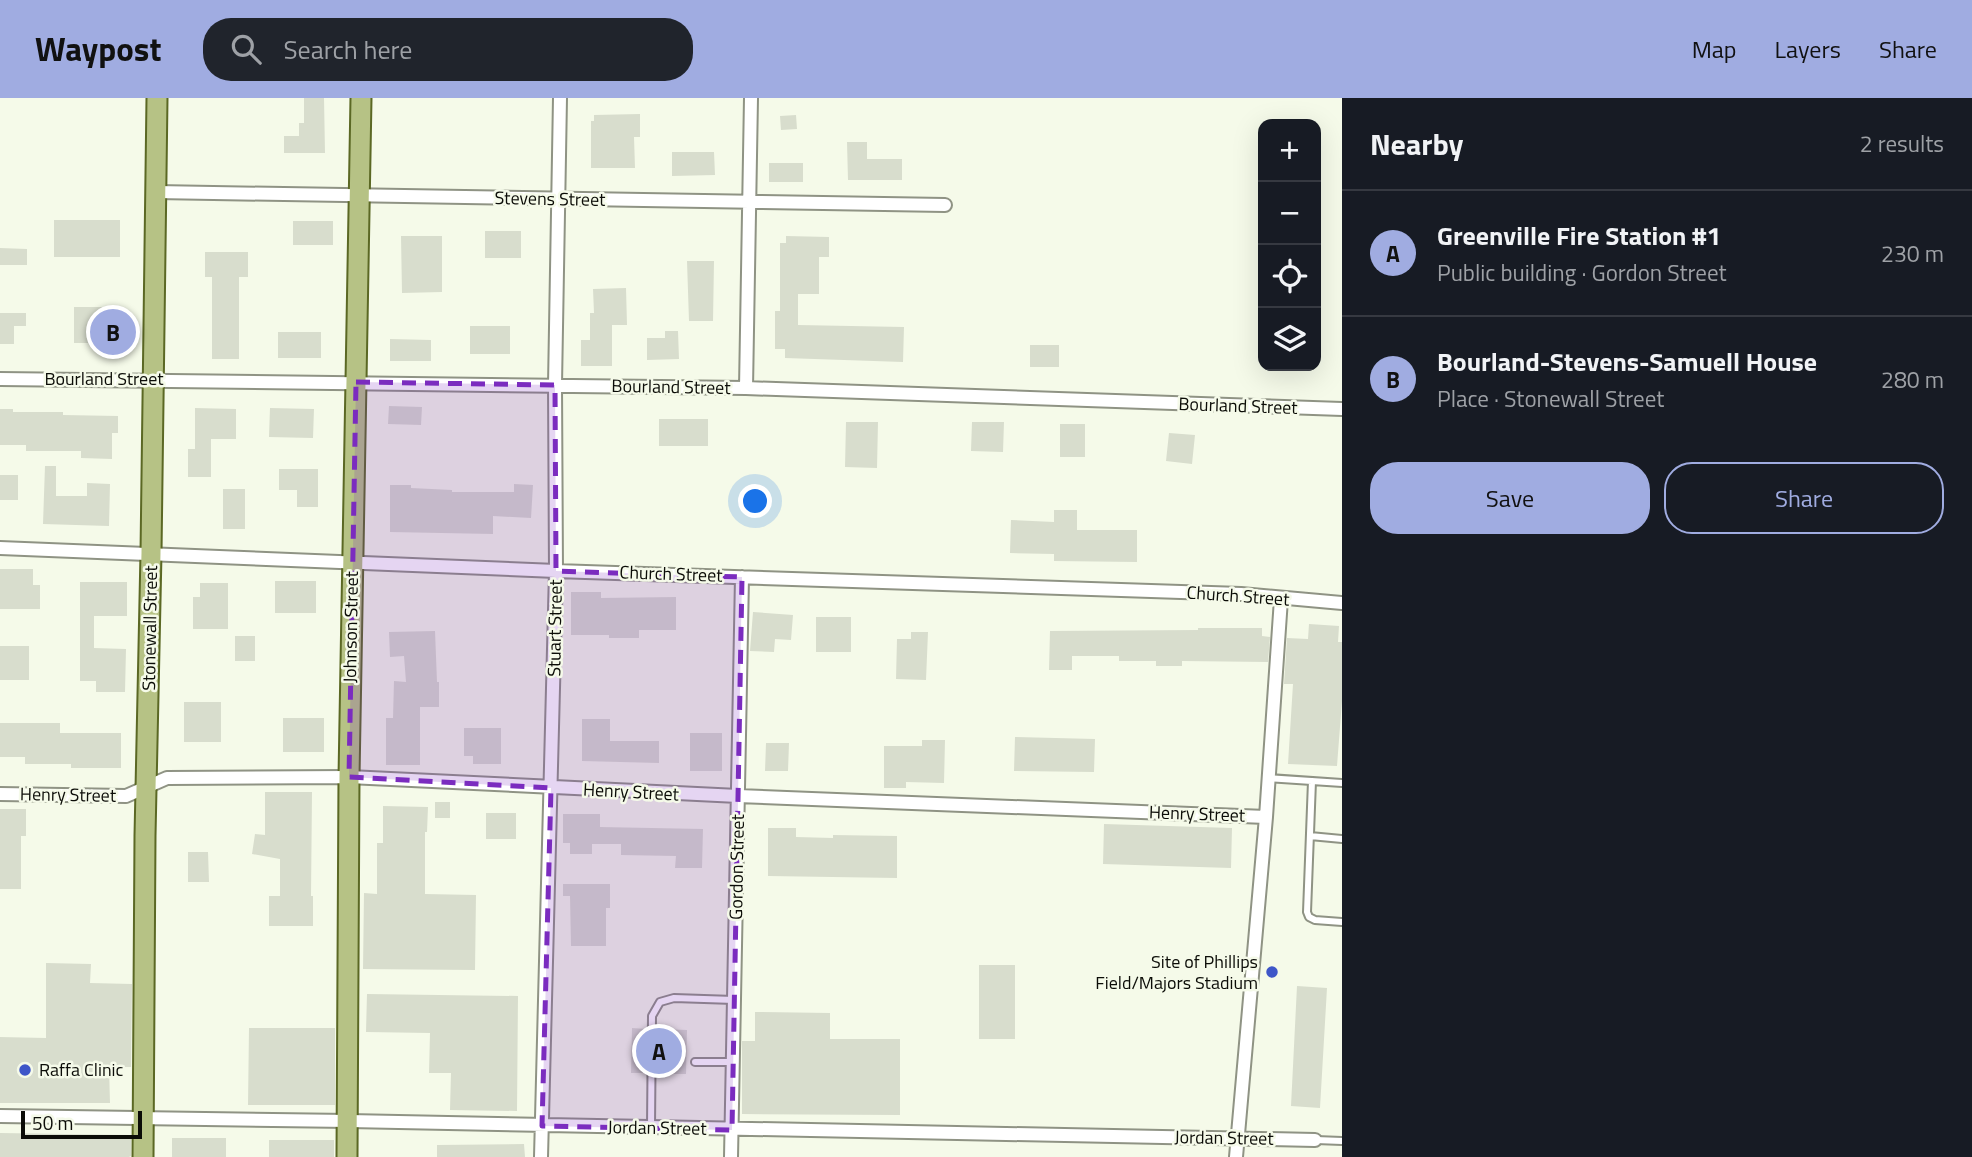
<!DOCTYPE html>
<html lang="en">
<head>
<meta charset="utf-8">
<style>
  :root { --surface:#171b24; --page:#20242c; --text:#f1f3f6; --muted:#9ea1a6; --line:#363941; --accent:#a0ace1 }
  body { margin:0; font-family:"Titillium Web",sans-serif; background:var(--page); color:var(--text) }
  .controls { position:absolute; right:21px; top:21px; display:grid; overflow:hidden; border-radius:14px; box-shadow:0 7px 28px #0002 }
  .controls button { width:63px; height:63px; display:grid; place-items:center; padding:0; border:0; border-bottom:2px solid var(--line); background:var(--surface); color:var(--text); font:35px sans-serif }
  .scale { position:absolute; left:21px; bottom:18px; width:121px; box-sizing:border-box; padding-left:7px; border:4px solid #0b0c07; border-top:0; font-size:19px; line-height:24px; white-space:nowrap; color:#0b0c07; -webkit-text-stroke:5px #f5fae9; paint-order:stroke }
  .you { position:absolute; left:756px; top:404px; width:24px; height:24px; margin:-18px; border:5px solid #fff; border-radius:50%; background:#1a73e8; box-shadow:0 0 0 10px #1a73e833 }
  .badge { display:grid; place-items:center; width:46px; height:46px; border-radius:50%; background:var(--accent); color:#111; font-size:23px; font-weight:700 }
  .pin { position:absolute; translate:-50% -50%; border:4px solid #fff; box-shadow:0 2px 7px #0006 }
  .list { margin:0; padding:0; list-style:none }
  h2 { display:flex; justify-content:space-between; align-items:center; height:91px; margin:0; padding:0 28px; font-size:30px }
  h2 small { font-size:23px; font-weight:400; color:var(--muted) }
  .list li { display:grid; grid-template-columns:46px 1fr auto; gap:21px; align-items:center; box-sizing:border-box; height:126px; padding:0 28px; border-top:2px solid var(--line) }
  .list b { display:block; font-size:26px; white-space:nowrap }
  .list p { margin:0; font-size:23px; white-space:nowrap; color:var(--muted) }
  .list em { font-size:23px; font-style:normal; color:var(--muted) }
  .actions { display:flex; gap:14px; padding:21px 28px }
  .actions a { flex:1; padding:16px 0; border:2px solid var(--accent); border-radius:28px; text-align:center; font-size:24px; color:var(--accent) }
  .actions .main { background:var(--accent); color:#111 }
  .icon { flex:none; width:38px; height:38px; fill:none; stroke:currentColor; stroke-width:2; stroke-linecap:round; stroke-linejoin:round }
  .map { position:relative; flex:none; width:1342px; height:1059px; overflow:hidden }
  header { display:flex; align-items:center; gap:42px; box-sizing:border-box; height:98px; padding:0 35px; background:var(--accent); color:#111 }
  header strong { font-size:33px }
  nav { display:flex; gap:38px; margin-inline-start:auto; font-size:24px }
  .search { width:490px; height:63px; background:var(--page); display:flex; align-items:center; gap:18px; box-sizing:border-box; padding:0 24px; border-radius:28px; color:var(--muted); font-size:26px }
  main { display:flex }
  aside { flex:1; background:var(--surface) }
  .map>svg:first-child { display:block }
  .building { fill:#d8ddcd }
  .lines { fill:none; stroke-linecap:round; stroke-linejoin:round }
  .service-casing { stroke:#8f9384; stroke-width:10 }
  .minor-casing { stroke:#8f9384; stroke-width:16 }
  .primary-casing { stroke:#5b6824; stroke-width:23 }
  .service { stroke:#fff; stroke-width:6 }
  .minor { stroke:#fff; stroke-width:12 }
  .primary { stroke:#b6c285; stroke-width:19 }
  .marked { fill:#7b2cbf; fill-opacity:0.2; stroke:#7b2cbf; stroke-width:5; stroke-dasharray:14 9; stroke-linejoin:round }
  .poi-dot { fill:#3e56c8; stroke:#f5fae9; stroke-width:2.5 }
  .labels { text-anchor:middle; stroke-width:5; stroke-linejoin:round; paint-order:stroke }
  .street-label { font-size:18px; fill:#0b0c07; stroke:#f5fae9 }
  .poi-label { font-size:18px; fill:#0b0c07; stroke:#f5fae9; text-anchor:end }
</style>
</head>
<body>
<header>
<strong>Waypost</strong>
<div class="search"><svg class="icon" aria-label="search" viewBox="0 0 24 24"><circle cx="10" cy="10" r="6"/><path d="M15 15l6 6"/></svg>Search here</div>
<nav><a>Map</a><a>Layers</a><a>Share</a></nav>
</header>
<main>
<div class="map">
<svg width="1342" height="1059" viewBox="0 0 1342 1059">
  <rect width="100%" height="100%" fill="#f5fae9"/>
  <path class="building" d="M304 0H324L325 55H284V38H299V25H304Z
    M640 16V39H634L635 70H591V23H594V17Z
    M796 17 797 31 781 32 780 18Z
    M847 44H867V61H902V82H848Z
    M672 54H714L715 77 672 78Z
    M769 65H803V84H769Z
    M54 122H120V159H54Z
    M293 123H333V147H293Z
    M485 133H521V160H485Z
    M401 138H442V194L402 195Z
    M786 138 829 139V159H819V196H798V227L904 229 903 264 785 260V251H775V213H780V145H786Z
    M0 150 27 151V167H0Z
    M205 154H248V179H239V261H212V179H205Z
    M687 163H714L713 223H689Z
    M626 190 627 227H612V268H581V242H590V215H594L593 191Z
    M74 209H121V245H74Z
    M0 215H26V228H14V246H0Z
    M470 228H510V256H470Z
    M665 233H678L679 261 647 262V240H665Z
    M278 234H321V260H278Z
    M390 241 431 242V263H390Z
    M1030 247H1059V269H1030Z
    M389 308 422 309 421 327 388 326Z
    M195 310 236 311V341H211V379H188V351H195Z
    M270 310 314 311 313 340 269 339Z
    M0 311H13V314H63V317L118 318V335H112V361L81 360V353H26V347H0Z
    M659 321H708V348H659Z
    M846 324H878L877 370 845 369Z
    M972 324H1004L1003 354 971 353Z
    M1060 326H1085V359H1060Z
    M1169 335 1195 337 1192 366 1166 363Z
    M45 368H56V398H87V385L110 386 109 428 43 426Z
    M279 371H318V409H297V392H279Z
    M0 377H18V402H0Z
    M514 386 533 387 531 420 493 418V436L390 434V387H411V390L452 392V394H514Z
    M223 391H245V431H223Z
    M1054 412H1077V432H1137V464L1054 463V456L1010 455 1011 422 1054 424Z
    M0 471H33V487H40V511H0Z
    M275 483H316V515H275Z
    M80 484H127V518H94V550L126 551 125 594H96V583H80Z
    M200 485H228V531H193V499H200Z
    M571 494H601V500L676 499V532H639V540H609V537H571Z
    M753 514 793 517 791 542 775 541 774 554 750 553Z
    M816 519H851V554H816Z
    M1309 526 1339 528 1338 544H1342V603L1337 668 1288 666 1293 586H1284L1287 540 1308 541Z
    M1198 530H1262V538L1270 539 1268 564 1182 563V568H1156V563H1119V558H1072V572H1049L1050 533 1198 532Z
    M435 533 437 584H439V609H420V667H386V620H393L394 583 406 584 404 558 390 559 389 534Z
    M911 534H928L926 582 896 581 897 541H911Z
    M235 538H255V563H235Z
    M0 548H29V582H0Z
    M184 604H221V644H184Z
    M283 620H324V654H283Z
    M582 621H610V643H659V665L582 663Z
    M0 625H60V635H121V670H71V666H25V659H0Z
    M464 630H501V666H473V658H464Z
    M690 635H722V673H690Z
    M1015 639 1095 641 1094 674 1014 673Z
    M922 642H945L944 685 906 684V690H884V648H922Z
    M766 645H789L788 673H765Z
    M265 694H312L311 798H313V828H269V798H280V761L252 756 255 736 265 737Z
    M435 704H450V720H435Z
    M383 708 428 709 427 734H425V796L476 797 475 872 363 871 364 795 377 796V745H383Z
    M0 711H26V738H21V791H0Z
    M486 715H516V741H486Z
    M563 716H600V729L703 731 702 770H675L676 758 621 757V746H592V756H570V745H563Z
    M1104 726 1232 730 1231 770 1103 766Z
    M768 730H796V739L833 740V737L897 738V780L768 778Z
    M188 754H208L209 784H188Z
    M563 786H610V810H606V848H571L570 798H563Z
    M46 865 91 866 90 885 132 886 131 969H109L110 1005H0V939L46 940Z
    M979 867H1015V941H979Z
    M1297 888 1327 890 1320 1010 1291 1008Z
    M367 896 518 898 517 1013 450 1012 451 975H429L430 935 366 934Z
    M755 914 830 915V941H900V1017L742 1016V943H755Z
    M249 930H335V1007H248Z
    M632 930 646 931V975H631Z
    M658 931 687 932 686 976H657Z
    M0 1035 131 1037V1058L129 1059H0Z
    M172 1040H226V1059H172Z
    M269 1042H334V1059H269Z
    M524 1046 525 1059H437V1047Z"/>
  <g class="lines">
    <defs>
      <path id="service" d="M1268 680 1342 685
        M1312 683 1307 814 1309 819 1315 822 1342 824
        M1310 738 1342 741
        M695 964H732
        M651 1028 652 918 660 904 674 900 734 902
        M1316 1042 1342 1043"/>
      <path id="minor" d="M156 94 945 107
        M0 281 746 290 1342 311
        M746 290 751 0
        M0 450 556 473 1241 496 1342 505
        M0 696 126 698 167 680 349 679 738 698 1266 719
        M0 1018 349 1023 1315 1042
        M541 1059 556 473 555 287 560 0
        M731 1059 742 479
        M1236 1059 1266 719 1281 501"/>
      <path id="primary" d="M143 1059 145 738 151 455 157 0
        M347 1059 349 679 361 0"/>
    </defs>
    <use href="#service" class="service-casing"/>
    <use href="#minor" class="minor-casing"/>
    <use href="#primary" class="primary-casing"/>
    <use href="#service" class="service"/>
    <use href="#minor" class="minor"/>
    <use href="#primary" class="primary"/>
  </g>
  <path class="marked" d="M356 284 555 287 556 473 742 479 732 1032 542 1028 551 690 349 679Z"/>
  <g class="poi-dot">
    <circle cx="1272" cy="874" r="7"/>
    <circle cx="25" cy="972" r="7"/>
  </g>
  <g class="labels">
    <g class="street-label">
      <text transform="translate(550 101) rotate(1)" y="6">Stevens Street</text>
      <text x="104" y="287">Bourland Street</text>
      <text transform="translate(671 289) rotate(1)" y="6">Bourland Street</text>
      <text transform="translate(1238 308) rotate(2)" y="6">Bourland Street</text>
      <text transform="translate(671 476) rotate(2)" y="6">Church Street</text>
      <text transform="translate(1238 498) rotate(4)" y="6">Church Street</text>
      <text transform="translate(351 529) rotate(-89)" y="6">Johnson Street</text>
      <text transform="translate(150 530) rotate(-89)" y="6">Stonewall Street</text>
      <text transform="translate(555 530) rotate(-89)" y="6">Stuart Street</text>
      <text transform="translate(631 694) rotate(3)" y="6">Henry Street</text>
      <text transform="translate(68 697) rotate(1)" y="6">Henry Street</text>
      <text transform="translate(1197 716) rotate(2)" y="6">Henry Street</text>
      <text transform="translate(737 769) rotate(-89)" y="6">Gordon Street</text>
      <text transform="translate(657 1030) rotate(1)" y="6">Jordan Street</text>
      <text transform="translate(1224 1040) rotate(1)" y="6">Jordan Street</text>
    </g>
    <g class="poi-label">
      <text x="1258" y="870">Site of Phillips<tspan x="1258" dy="21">Field/Majors Stadium</tspan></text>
      <text x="39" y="978" text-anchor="start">Raffa Clinic</text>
    </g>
  </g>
</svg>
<div class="controls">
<button>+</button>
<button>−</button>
<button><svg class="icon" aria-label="locate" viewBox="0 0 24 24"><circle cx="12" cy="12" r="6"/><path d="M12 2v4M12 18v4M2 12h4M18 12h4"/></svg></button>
<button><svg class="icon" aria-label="layers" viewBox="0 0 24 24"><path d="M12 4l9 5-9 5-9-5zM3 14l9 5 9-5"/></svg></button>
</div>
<div class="scale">50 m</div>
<div class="you"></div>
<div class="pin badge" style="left:659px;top:953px">A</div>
<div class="pin badge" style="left:113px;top:234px">B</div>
</div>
<aside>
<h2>Nearby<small>2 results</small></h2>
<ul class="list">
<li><span class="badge">A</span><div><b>Greenville Fire Station #1</b><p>Public building · Gordon Street</p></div><em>230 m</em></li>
<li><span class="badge">B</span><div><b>Bourland-Stevens-Samuell House</b><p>Place · Stonewall Street</p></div><em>280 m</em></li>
</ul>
<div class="actions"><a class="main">Save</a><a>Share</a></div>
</aside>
</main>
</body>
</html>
